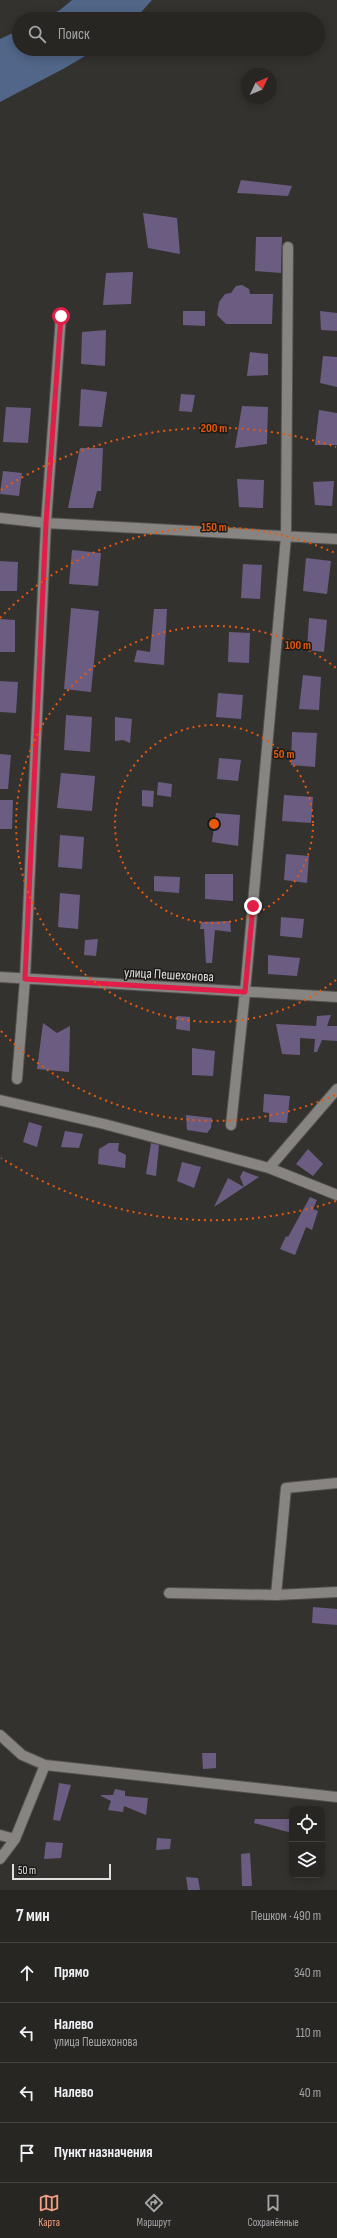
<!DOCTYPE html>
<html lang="ru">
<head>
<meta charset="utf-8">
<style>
  :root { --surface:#272623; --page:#2f2e2b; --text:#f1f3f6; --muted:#a4a5a6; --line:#434341; --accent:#f39f83 }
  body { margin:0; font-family:"Sofia Sans Condensed",sans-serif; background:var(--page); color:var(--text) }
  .controls { position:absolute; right:12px; bottom:12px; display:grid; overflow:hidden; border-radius:8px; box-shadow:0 2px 10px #0003 }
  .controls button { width:36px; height:36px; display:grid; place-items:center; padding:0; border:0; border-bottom:1px solid var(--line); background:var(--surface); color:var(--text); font:20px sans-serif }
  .compass { position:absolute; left:241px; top:68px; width:36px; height:36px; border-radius:50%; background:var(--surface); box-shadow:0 2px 10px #0003; rotate:46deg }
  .scale { position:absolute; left:12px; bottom:10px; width:99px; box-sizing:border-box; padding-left:4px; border:2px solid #e1dfdd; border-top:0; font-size:11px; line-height:14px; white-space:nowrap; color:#e1dfdd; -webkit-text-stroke:3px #1b1a18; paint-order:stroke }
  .stop { position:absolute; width:12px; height:12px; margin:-9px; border:3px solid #e11d48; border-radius:50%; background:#fff }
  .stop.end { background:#e11d48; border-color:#fff; box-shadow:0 1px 4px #0008 }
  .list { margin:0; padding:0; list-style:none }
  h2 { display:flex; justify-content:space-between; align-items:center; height:52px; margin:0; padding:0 16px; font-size:17px }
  h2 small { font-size:13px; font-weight:400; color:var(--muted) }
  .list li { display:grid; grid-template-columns:26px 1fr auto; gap:12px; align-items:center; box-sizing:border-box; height:60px; padding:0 16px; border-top:1px solid var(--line) }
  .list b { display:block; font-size:15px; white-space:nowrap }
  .list p { margin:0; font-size:13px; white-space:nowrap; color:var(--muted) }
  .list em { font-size:13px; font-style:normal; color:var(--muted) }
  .icon { flex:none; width:22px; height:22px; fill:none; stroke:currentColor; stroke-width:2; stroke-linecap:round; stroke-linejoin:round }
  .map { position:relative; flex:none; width:337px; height:1890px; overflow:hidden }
  .search { position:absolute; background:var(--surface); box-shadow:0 2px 10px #0003; left:12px; right:12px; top:12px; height:44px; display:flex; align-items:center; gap:10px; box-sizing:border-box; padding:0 14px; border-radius:22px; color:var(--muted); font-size:15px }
  .sheet { height:292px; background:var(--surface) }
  nav { display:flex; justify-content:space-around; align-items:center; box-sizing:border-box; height:56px; border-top:1px solid var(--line); background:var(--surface); font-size:11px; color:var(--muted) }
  nav a { display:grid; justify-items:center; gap:2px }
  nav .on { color:var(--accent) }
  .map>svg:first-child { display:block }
  .water { fill:#516688 }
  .building { fill:#6b5d82 }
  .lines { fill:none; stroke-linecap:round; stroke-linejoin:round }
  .street-casing { stroke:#52514e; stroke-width:12 }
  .street { stroke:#878481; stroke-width:10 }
  .route { stroke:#e11d48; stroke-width:5 }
  .ring { fill:none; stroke:#e8590c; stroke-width:2; stroke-dasharray:2 4 }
  .labels { text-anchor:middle; stroke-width:3; stroke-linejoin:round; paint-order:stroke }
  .street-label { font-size:14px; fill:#e1dfdd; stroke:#1b1a18 }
  .centre { fill:#e8590c; stroke:#1b1a18; stroke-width:2 }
  .ring-label { font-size:12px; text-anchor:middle; font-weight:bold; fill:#e8590c; stroke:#1b1a18; stroke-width:3; stroke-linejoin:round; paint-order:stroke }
</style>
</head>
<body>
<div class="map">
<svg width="337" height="1890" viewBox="0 0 337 1890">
  <rect width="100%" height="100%" fill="#34322f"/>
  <path class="water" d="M72 0H152L135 19H42L60 10Z
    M19 30V49H97L63 69 0 102V39Z"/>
  <path class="building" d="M241 180 292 186 288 196 237 193Z
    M143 213 177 218 180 254 148 248Z
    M256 237H282L281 273 255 271Z
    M133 272 131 304 103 305 106 273Z
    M242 285 249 289 250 294H273L272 324H226L217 315 219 302 225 294 231 293 236 286Z
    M183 311H205V326L183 325Z
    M320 311 337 313V331L321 330Z
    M106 330 105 366 81 364 82 332Z
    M250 352 268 354V375L247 376Z
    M323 356 337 357V387L320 383Z
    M81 389 107 392 102 427 79 426Z
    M181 394 195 395 192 412 179 411Z
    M242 406 268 407 267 444 235 448Z
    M6 407 31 408 28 443 3 442Z
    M319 410 337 413V445H315Z
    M80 448H103L101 491H97L93 508H68Z
    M3 471 22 473 19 496 0 494Z
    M237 479 264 480 263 508 239 507Z
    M334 481 332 506 315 505 313 482Z
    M72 550 101 553 98 586 69 584Z
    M306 558 331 561 327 594 303 591Z
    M0 561 18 562 17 591H0Z
    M243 564 262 565 260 599 241 598Z
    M71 608 99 611 91 692 64 689Z
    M154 609H167L164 665 134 662 137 650 150 652Z
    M309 618 327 620 324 652 307 650Z
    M0 619 15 620V652H0Z
    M229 632 250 633 249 663 228 662Z
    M303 675 321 677 319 710 299 709Z
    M0 681 18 682 16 713 0 712Z
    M218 693 243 695 241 719 216 717Z
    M66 715 92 717 90 752 64 750Z
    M115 717 132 719 130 743 123 740 115 741Z
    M292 732 317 733 315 767 291 765Z
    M0 754 11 755 8 789H0Z
    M219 758 241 760 238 781 217 779Z
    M61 773 95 776 92 811 57 808Z
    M158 782 172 784 171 797 157 795Z
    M142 790 154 791 153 807 142 806Z
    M284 795 313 797 311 823 282 821Z
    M0 800H13L12 829H0Z
    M216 813 240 815 238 846 212 842Z
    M60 835 84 837 82 869 58 867Z
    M286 854 309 856 307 883 284 880Z
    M205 874H233V901L205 899Z
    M154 876 180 877 179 893 154 891Z
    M60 893 80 895 78 929 58 927Z
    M281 917 304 919 302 938 280 936Z
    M230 921 231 932 215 930 212 963H206L204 929H200L201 922Z
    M98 939 96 956 84 955 85 940Z
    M268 955 300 958 297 976 268 974Z
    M331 1015 327 1026H337V1041L322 1040 317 1052H314L315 1039 300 1038V1055L282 1054 276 1024 316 1026 317 1016Z
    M177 1016 190 1017V1031L176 1029Z
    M43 1023 57 1033 70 1026 69 1072 37 1069Z
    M192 1048 215 1051 213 1076 192 1075Z
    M264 1094 290 1096 287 1123 269 1122V1113L263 1112Z
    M186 1115 212 1118 211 1128 207 1133 187 1130Z
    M29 1122 42 1126 37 1147 23 1142Z
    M65 1131 83 1134 79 1148 61 1147Z
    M109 1143H119L118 1151 126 1155 125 1168 98 1164 99 1149Z
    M151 1143 159 1145 156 1176 146 1174Z
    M308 1149 323 1164 313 1176 296 1164Z
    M182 1162 201 1167 194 1188 177 1181Z
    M243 1171 259 1177 214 1207 228 1178 244 1187 240 1177Z
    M310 1197 317 1200 313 1209 318 1211 312 1230 306 1227 295 1255 280 1249 286 1236 288 1237Z
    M313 1607 337 1609V1625L312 1623Z
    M202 1753H216V1768L203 1769Z
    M59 1783 71 1785 60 1821 53 1820Z
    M115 1789 125 1791V1796L148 1798 146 1815 124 1806 123 1812 108 1810 111 1801 101 1796V1795H113Z
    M255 1819H292V1833L254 1823Z
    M157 1838 171 1839 170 1849 156 1850Z
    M46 1842 63 1843 61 1858 44 1859Z
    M250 1853 252 1886H242L241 1854Z
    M186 1877 198 1878 200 1890H188Z"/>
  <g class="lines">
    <defs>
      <path id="street" d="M0 518 46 523 337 539
        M0 977 337 997
        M17 1079 25 979 46 523 61 316
        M0 1100 104 1124 269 1168 337 1195
        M231 1125 245 992 286 537 288 247
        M269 1168 337 1089
        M169 1593 276 1595 337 1592
        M276 1595 286 1488 337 1483
        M0 1735 22 1755 45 1765 337 1797
        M0 1835 15 1839
        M0 1859 15 1839 45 1765"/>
    </defs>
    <use href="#street" class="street-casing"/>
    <use href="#street" class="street"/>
  </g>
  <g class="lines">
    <path class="route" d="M61 316 46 523 25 979 245 992 253 906"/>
  </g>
  <g class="ring">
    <circle cx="214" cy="824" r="99"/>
    <path d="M336 980A198 198 0 1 1 336 668"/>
    <path d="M335 1095A297 297 0 0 1 0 1030M0 618A297 297 0 0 1 335 553"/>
    <path d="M336 1201A396 396 0 0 1 1 1158M1 490A396 396 0 0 1 336 447"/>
  </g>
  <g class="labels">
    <g class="street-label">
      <text transform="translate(169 974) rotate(3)" y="5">улица Пешехонова</text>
    </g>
  </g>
  <circle cx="214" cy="824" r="6" class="centre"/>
  <g class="ring-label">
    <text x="214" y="432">200 m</text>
    <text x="214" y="531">150 m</text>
    <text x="298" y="649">100 m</text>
    <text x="284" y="758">50 m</text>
  </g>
</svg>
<div class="controls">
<button><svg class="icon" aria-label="locate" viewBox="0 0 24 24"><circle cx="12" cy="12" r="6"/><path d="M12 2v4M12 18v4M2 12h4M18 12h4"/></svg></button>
<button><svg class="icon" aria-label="layers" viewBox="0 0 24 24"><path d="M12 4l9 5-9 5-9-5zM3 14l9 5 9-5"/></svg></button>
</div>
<svg class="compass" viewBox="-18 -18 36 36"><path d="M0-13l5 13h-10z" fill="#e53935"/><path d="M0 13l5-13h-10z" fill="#a4a5a6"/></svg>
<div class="scale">50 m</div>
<div class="stop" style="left:61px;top:316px"></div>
<div class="stop end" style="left:253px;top:906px"></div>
<div class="search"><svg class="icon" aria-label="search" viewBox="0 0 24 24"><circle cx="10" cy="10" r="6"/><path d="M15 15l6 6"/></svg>Поиск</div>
</div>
<section class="sheet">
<h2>7 мин<small>Пешком · 490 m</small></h2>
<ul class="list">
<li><svg class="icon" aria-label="ahead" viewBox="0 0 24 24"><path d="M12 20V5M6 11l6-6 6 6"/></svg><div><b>Прямо</b></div><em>340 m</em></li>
<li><svg class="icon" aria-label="left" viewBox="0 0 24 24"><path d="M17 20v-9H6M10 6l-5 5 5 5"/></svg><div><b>Налево</b><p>улица Пешехонова</p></div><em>110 m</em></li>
<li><svg class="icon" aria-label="left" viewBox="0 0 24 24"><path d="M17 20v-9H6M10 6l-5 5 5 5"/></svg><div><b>Налево</b></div><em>40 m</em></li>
<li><svg class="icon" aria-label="arrive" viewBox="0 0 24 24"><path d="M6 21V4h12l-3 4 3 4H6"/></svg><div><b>Пункт назначения</b></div></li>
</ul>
</section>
<nav>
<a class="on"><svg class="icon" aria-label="map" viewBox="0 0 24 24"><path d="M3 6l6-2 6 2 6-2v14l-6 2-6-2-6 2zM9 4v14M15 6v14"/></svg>Карта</a>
<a><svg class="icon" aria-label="directions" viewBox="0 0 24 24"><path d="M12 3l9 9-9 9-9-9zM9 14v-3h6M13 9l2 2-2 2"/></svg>Маршрут</a>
<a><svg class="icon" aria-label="saved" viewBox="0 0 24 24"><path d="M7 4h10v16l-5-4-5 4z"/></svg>Сохранённые</a>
</nav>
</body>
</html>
